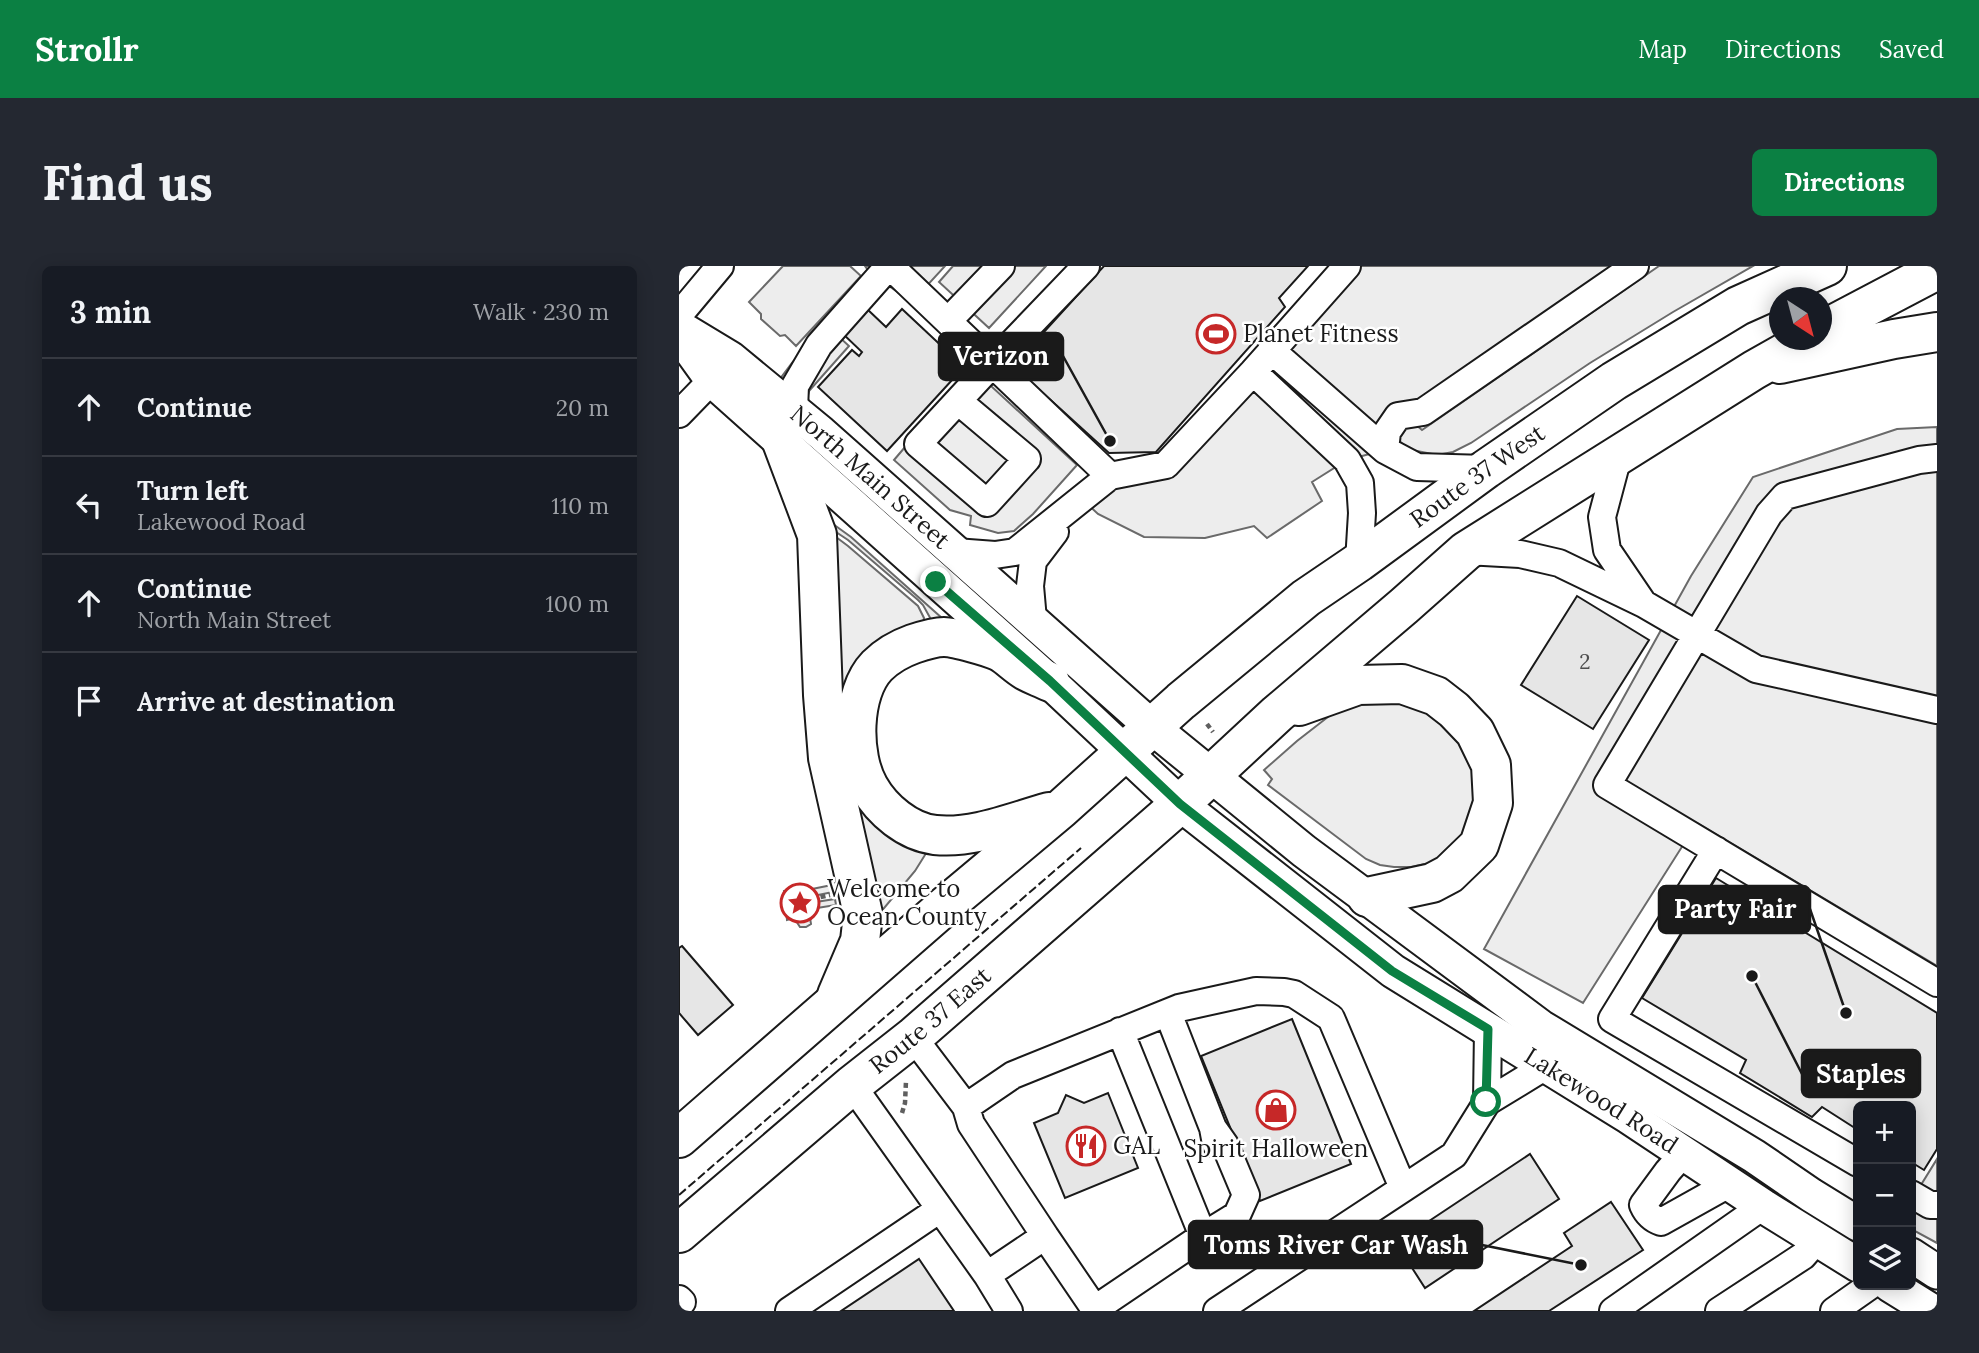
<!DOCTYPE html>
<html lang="en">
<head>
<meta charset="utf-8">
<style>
  :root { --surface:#171b24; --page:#242831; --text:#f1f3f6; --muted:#9ea1a6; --line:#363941; --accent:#0b8043 }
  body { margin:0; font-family:Lora,serif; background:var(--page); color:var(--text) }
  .controls { position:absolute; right:21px; bottom:21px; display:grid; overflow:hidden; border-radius:10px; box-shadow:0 4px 18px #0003 }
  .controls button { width:63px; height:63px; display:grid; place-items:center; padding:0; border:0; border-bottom:2px solid var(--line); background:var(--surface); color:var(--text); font:35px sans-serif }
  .compass { position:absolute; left:1090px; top:21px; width:63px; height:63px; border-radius:50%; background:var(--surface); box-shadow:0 4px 18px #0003; rotate:144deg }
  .stop { position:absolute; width:21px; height:21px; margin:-16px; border:5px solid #0b8043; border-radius:50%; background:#fff }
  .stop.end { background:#0b8043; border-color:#fff; box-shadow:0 2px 7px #0008 }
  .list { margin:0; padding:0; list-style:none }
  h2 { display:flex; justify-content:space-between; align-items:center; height:91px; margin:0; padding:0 28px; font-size:30px }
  h2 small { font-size:23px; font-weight:400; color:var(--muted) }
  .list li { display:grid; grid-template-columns:46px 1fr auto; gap:21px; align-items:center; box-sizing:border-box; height:98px; padding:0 28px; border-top:2px solid var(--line) }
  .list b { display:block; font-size:26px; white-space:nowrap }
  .list p { margin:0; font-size:23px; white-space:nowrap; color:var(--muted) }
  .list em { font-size:23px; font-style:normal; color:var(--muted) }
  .icon { flex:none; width:38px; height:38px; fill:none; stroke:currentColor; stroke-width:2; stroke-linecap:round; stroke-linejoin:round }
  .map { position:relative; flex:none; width:1258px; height:1045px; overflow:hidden; border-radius:10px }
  header { display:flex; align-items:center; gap:42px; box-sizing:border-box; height:98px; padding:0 35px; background:var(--accent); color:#fff }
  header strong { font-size:33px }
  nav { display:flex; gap:38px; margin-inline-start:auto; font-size:24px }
  .intro { display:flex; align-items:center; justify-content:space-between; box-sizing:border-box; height:168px; padding:0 42px }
  h1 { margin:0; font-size:49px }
  .button { padding:18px 32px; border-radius:10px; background:var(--accent); color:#fff; font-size:24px; font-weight:700 }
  main { display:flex; gap:42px; padding:0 42px }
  aside { flex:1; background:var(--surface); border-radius:10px; box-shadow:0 4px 18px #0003 }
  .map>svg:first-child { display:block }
  .built { fill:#ededed; stroke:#6a6a6a; stroke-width:2 }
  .building { fill:#e6e6e6; stroke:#1a1a1a; stroke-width:2 }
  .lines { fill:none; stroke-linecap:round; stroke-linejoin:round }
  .minor-casing { stroke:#1a1a1a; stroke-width:30 }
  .major-casing { stroke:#1a1a1a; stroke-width:37 }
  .highway-casing { stroke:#1a1a1a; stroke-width:42 }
  .path { stroke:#5f5f5f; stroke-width:4.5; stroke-dasharray:5 3.5; stroke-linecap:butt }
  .minor { stroke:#fff; stroke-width:26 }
  .major { stroke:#fff; stroke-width:33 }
  .highway { stroke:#fff; stroke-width:38 }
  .fence { stroke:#1a1a1a; stroke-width:2; stroke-dasharray:9 3.5; stroke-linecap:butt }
  .route { stroke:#0b8043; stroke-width:9 }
  .labels { text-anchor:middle; stroke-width:5; stroke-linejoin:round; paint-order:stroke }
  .number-label { font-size:21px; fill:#4d4d4d }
  .poi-label { font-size:24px; fill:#1a1a1a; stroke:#fff; text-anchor:start }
  .street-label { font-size:24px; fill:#1a1a1a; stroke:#fff }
  .leader { fill:none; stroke:#1a1a1a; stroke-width:2.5 }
  .callout-dot { fill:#1a1a1a; stroke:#fff; stroke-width:2.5 }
  .callout { fill:#1a1a1a; stroke:#1a1a1a; stroke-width:2.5 }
  .callout-label { font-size:26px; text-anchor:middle; font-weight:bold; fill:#fff }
</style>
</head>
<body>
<header>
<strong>Strollr</strong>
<nav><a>Map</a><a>Directions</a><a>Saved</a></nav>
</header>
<div class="intro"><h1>Find us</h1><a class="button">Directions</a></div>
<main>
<aside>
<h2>3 min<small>Walk · 230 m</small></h2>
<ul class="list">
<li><svg class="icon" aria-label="ahead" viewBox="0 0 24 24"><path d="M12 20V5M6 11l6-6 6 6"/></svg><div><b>Continue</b></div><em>20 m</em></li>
<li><svg class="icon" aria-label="left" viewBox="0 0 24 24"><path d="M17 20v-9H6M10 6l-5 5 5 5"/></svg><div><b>Turn left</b><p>Lakewood Road</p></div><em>110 m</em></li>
<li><svg class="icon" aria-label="ahead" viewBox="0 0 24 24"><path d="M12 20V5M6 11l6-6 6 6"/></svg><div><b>Continue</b><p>North Main Street</p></div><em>100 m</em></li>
<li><svg class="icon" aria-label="arrive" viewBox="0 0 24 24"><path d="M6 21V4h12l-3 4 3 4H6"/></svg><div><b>Arrive at destination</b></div></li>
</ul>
</aside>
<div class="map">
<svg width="1258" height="1045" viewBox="0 0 1258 1045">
  <rect width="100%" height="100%" fill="#fff"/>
  <path class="built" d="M104 0H171L182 10 117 80 106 69 101 70 82 53V48L70 36Z
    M186 0H266L233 36 207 18 158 69 170 80 130 125 127 137 101 113 113 97 193 10Z
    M274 0H367L310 62 260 16Z
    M668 0H956L719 150 706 184 668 194 633 216 643 235 588 272 575 260 526 272 465 271 419 248 402 232 487 199Z
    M980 0H1074L994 46 911 97 792 177 774 186 758 189 733 184 725 180 721 175 720 169 725 159 736 158 743 164Z
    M295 100 314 118 312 120 398 199 354 248 335 265 319 267 291 259 292 250 271 244 215 194Z
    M1258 161V700L1018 557 904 737 805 683 1012 310 1074 211 1218 163Z
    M154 258 172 271 264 353 254 357 244 339 239 334 169 274 151 262Z
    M157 271 169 280 239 340 245 352 244 358 170 421 157 422Z
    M692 431 754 442 800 500 794 564 749 605 746 598 732 601H715L701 599 687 593 589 519 593 513 585 504 618 475 654 447Z
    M175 520 247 583 246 589 236 605 201 647Z
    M153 619 154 626 124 632 123 628 116 629 120 644 124 643V638L156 633 157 639 132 643 130 646 132 658 127 661H121L115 652 108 654 105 625 121 621 133 623Z
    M1258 893V977L1232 963V935Z"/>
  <path class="building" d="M425 0H629L600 32 606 41 477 186 430 187 334 100Z
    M187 42 207 61 223 43 285 101 208 185 139 121 173 84 180 90 183 86 163 67Z
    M898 330 970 374 914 463 842 419Z
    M1037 612 1258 747V883L1245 904 1232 896V840H1179V864L1143 841 1133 851 1061 807 1067 794 963 732Z
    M3 680 54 739 19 769 0 747V682Z
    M613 753 672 898 581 935 522 790Z
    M429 827 459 902 386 932 355 857 379 847 387 829 405 837Z
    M851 888 880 933 746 1022 717 977Z
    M932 936 964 984 870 1045H795L893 980 885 967Z
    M240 993 275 1045H162Z"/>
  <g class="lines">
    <defs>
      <path id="minor" d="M211 0 431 210
        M0 49 41 0
        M269 55 322 0
        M592 84 706 184 738 201 807 203
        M574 106 668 194 681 217 683 247 680 296
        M279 135 348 193 308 237 239 178 314 97 407 0
        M115 144 116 120 140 79 210 0
        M0 148 33 114
        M706 184 708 166 719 150 744 146 956 0
        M940 187 923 251 928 284 964 337
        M1258 192 1240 194 1106 230 1090 248 928 519 1258 717
        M787 285 841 288 880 297 965 338 1077 403 1258 444
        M276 286 316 289 336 286 431 210 487 199 574 106 668 0
        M354 354 351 320 354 295 376 266
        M1037 584 933 753 1179 897
        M489 747 534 862 537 878
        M809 763 808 836 867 800
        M441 765 524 970
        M234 771 287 841 292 858 366 970
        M173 819 308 1009 366 970 417 1045
        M287 841 334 809 500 742 577 725 605 726 615 728 652 752 724 922
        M1004 888 989 905 964 939C968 948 973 953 982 956L1050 918
        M1232 928 1251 939H1258
        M308 1009 330 1045
        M0 1033 3 1036 0 1039
        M416 1043 524 970 558 949 567 929 546 879 534 862
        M110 1045 261 943
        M538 1045 775 889 808 836
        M934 1045 1084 940
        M1040 1045 1124 990 1138 974
        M1155 1045 1192 1019"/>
      <g id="major">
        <path id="s1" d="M3 63 51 92 142 167 474 462 625 585 862 761 1075 890 1132 929 1179 958"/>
        <path id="s2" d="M0 68 33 114 371 416 501 538 714 705 950 851 1084 940 1179 999"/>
        <path d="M1232 989 1258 1006"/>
        <path d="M1211 1019 1253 1045"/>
      </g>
      <g id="highway">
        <path d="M1142 65 1258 4"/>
        <path d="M1101 98 1215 73 1258 66"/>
        <path d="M103 176 138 269 144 429 149 492 184 648 181 675 158 729"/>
        <path d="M620 440 679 419 723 418 757 430 775 444 796 466 812 499 814 537 800 579 770 608 753 617 688 631"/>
        <path d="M370 546C334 556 294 573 256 569 229 566 203 544 190 521 172 490 172 427 198 400 208 390 220 383 234 378 243 375 255 371 265 371 275 371 312 381 321 386 330 391 337 399 347 405 354 409 363 412 371 416"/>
        <path id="s3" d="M0 872 266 640 382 543 502 435 627 332 680 296 807 203 935 115 1059 40 1148 0"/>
        <path id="s4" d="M0 967 173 819 234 771 501 538 598 448 725 340 787 285 1075 104 1128 74"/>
      </g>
    </defs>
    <use href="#minor" class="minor-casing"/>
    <use href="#major" class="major-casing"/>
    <use href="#highway" class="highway-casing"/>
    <path class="path" d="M528 458 534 466
      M125 635 151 629
      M223 847 226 837 227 815"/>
    <use href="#minor" class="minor"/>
    <use href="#major" class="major"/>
    <use href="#highway" class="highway"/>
    <path class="fence" d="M0 929 402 582"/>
  </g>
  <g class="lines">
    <path class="route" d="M257 316 371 415 501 538 713 705 809 763 807 836"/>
  </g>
  <defs>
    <symbol id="stadium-ring" viewBox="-11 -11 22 22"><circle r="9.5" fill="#fff" stroke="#c62828" stroke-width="1.5"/><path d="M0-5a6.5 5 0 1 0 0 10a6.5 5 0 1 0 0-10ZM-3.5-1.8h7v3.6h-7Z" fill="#c62828"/></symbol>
    <symbol id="sight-ring" viewBox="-11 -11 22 22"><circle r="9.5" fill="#fff" stroke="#c62828" stroke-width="1.5"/><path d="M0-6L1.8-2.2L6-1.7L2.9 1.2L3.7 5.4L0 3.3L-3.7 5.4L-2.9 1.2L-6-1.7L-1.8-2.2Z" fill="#c62828"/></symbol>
    <symbol id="shop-ring" viewBox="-11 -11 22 22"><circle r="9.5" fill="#fff" stroke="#c62828" stroke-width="1.5"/><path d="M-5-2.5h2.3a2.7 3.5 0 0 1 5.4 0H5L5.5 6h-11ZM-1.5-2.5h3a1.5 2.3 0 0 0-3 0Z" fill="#c62828"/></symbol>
    <symbol id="restaurant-ring" viewBox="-11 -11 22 22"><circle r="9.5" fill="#fff" stroke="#c62828" stroke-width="1.5"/><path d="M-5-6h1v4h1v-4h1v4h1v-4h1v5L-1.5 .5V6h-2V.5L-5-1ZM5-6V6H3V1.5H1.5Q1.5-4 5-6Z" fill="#c62828"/></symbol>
  </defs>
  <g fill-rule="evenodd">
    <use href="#stadium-ring" x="515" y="46" width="44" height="44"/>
    <use href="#sight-ring" x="99" y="615" width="44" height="44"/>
    <use href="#shop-ring" x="575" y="822" width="44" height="44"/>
    <use href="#restaurant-ring" x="385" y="858" width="44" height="44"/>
  </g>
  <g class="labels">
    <g class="number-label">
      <text x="906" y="403">2</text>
    </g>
    <g class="poi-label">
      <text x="564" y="76">Planet Fitness</text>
      <text x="148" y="631">Welcome to<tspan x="148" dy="28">Ocean County</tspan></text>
      <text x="434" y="888">GAL</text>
      <text x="597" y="891" text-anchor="middle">Spirit Halloween</text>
    </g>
    <g class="street-label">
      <text dy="8" stroke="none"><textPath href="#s3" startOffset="1038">Route 37 West</textPath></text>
      <text dy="8" stroke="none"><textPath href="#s1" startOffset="240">North Main Street</textPath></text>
      <text dy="8" stroke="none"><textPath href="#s4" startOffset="329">Route 37 East</textPath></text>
      <text dy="8" stroke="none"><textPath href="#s2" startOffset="1204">Lakewood Road</textPath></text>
    </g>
  </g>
  <path class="leader" d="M431 175L384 90M1167 747L1131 643M1073 710L1123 808M902 999L803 979"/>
  <g class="callout-dot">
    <circle cx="431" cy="175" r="7"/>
    <circle cx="1167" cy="747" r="7"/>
    <circle cx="1073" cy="710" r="7"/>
    <circle cx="902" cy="999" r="7"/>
  </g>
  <g class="callout">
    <rect x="260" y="67" width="124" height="47" rx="7"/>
    <rect x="980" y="620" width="151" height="47" rx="7"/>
    <rect x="1123" y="784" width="118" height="47" rx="7"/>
    <rect x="510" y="955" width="293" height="47" rx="7"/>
  </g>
  <g class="callout-label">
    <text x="322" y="99">Verizon</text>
    <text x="1056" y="652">Party Fair</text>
    <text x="1182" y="817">Staples</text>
    <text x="657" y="988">Toms River Car Wash</text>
  </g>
</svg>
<div class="controls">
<button>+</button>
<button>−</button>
<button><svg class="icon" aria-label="layers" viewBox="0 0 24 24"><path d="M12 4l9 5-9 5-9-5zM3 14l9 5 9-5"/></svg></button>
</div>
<svg class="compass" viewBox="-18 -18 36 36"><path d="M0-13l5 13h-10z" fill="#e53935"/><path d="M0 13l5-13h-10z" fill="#9ea1a6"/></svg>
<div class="stop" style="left:807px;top:836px"></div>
<div class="stop end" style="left:257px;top:316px"></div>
</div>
</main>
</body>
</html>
